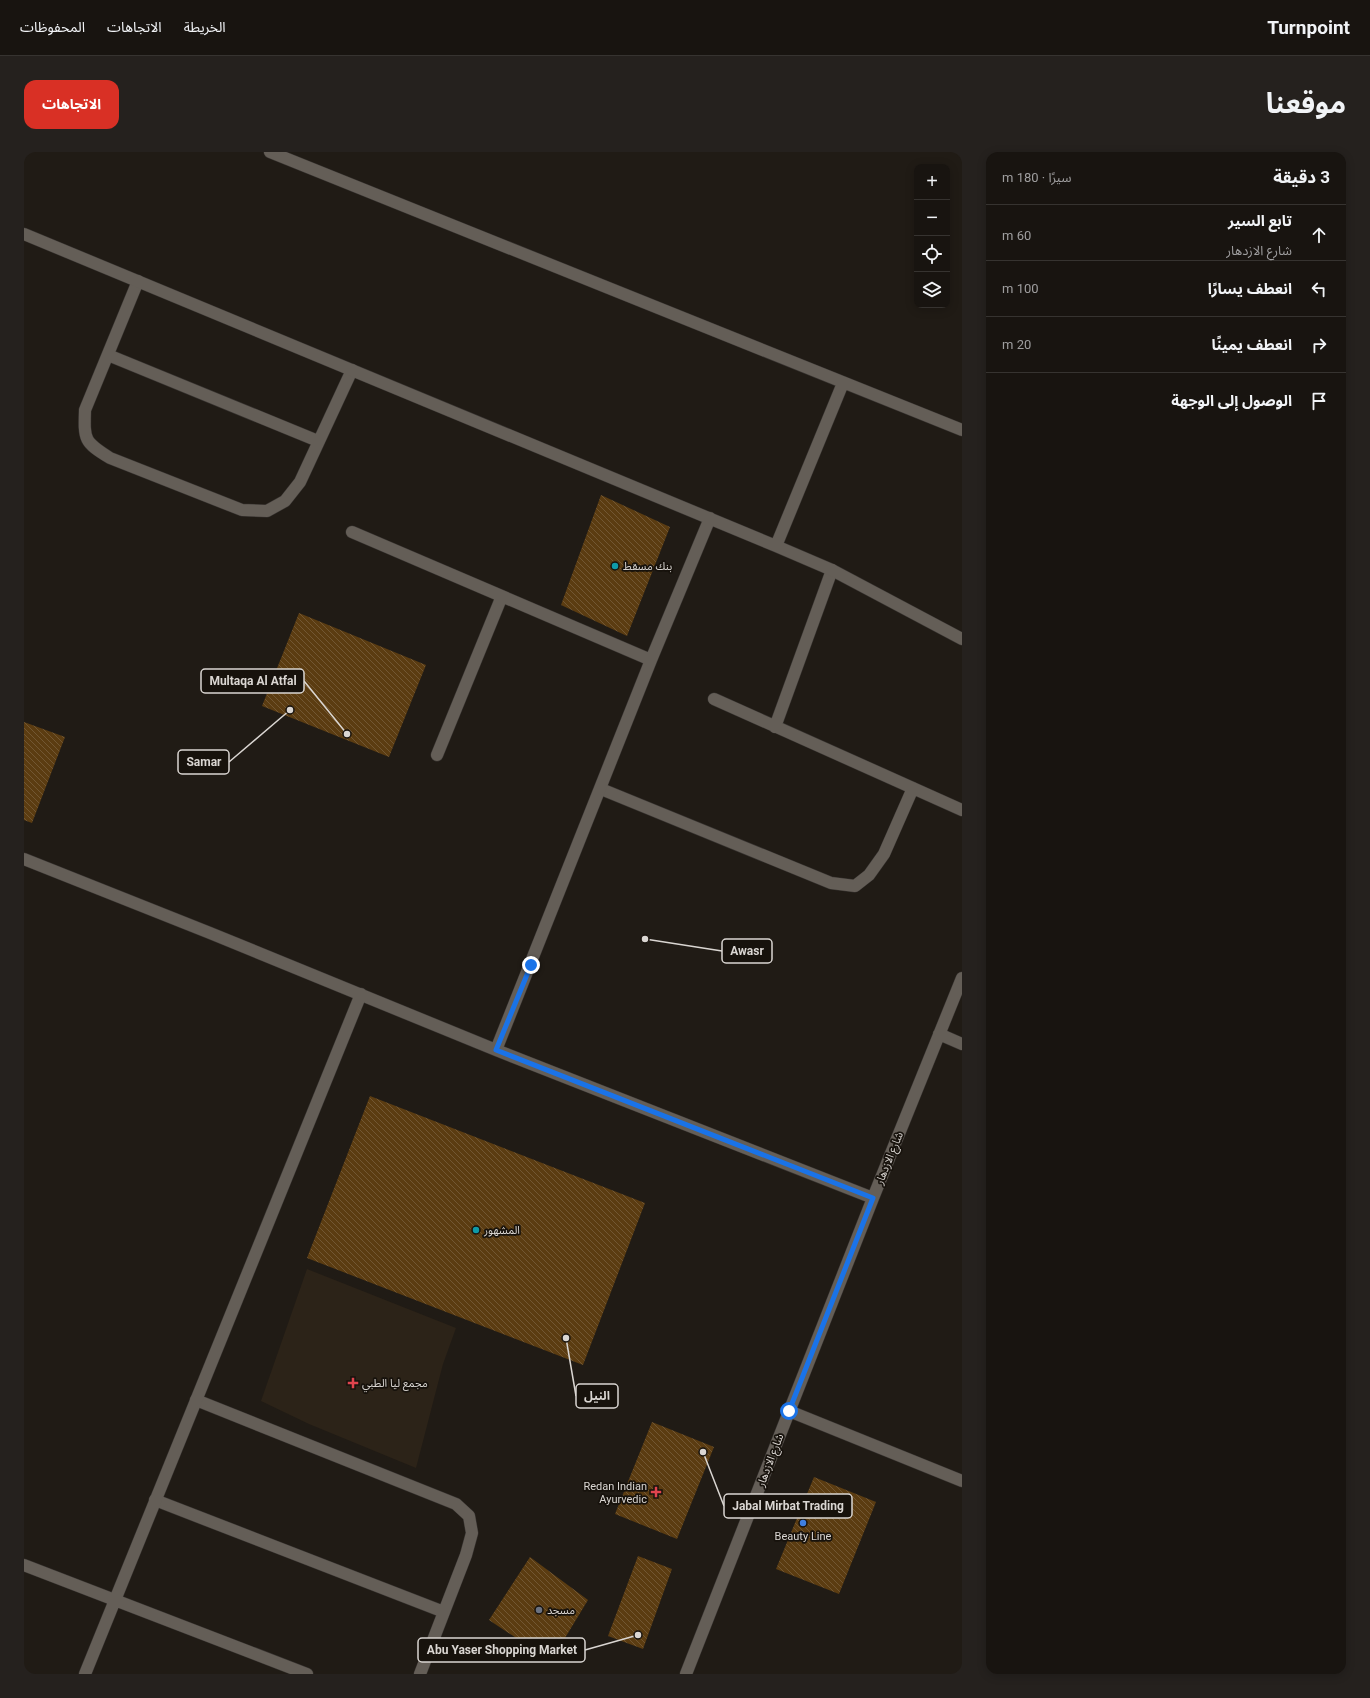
<!DOCTYPE html>
<html lang="ar">
<head>
<meta charset="utf-8">
<style>
  :root { --surface:#181410; --page:#25211e; --text:#f1f3f6; --muted:#9f9e9f; --line:#363330; --accent:#d93025 }
  body { margin:0; font-family:Roboto,"Noto Sans Arabic",sans-serif; background:var(--page); color:var(--text); direction:rtl }
  .controls { position:absolute; right:12px; top:12px; display:grid; overflow:hidden; border-radius:8px; box-shadow:0 2px 10px #0003 }
  .controls button { width:36px; height:36px; display:grid; place-items:center; padding:0; border:0; border-bottom:1px solid var(--line); background:var(--surface); color:var(--text); font:20px sans-serif }
  .stop { position:absolute; width:12px; height:12px; margin:-9px; border:3px solid #1a73e8; border-radius:50%; background:#fff }
  .stop.end { background:#1a73e8; border-color:#fff; box-shadow:0 1px 4px #0008 }
  .list { margin:0; padding:0; list-style:none }
  h2 { display:flex; justify-content:space-between; align-items:center; height:52px; margin:0; padding:0 16px; font-size:17px }
  h2 small { font-size:13px; font-weight:400; color:var(--muted) }
  .list li { display:grid; grid-template-columns:26px 1fr auto; gap:12px; align-items:center; box-sizing:border-box; height:56px; padding:0 16px; border-top:1px solid var(--line) }
  .list b { display:block; font-size:15px; white-space:nowrap }
  .list p { margin:0; font-size:13px; white-space:nowrap; color:var(--muted) }
  .list em { font-size:13px; font-style:normal; color:var(--muted) }
  .icon { flex:none; width:22px; height:22px; fill:none; stroke:currentColor; stroke-width:2; stroke-linecap:round; stroke-linejoin:round }
  .map { position:relative; flex:none; width:938px; height:1522px; overflow:hidden; direction:ltr; border-radius:12px }
  header { display:flex; align-items:center; gap:24px; box-sizing:border-box; height:56px; padding:0 20px; background:var(--surface); border-bottom:1px solid var(--line) }
  header strong { font-size:19px }
  nav { display:flex; gap:22px; margin-inline-start:auto; font-size:14px }
  .intro { display:flex; align-items:center; justify-content:space-between; box-sizing:border-box; height:96px; padding:0 24px }
  h1 { margin:0; font-size:28px }
  .button { padding:10px 18px; border-radius:12px; background:var(--accent); color:#fff; font-size:14px; font-weight:700 }
  main { display:flex; gap:24px; padding:0 24px }
  aside { flex:1; background:var(--surface); border-radius:12px; box-shadow:0 2px 10px #0003 }
  .map>svg:first-child { display:block }
  .built { fill:#2c2318 }
  .building { fill:url(#building-back-hatch) }
  .lines { fill:none; stroke-linecap:round; stroke-linejoin:round }
  .lane-casing { stroke:#383431; stroke-width:13 }
  .street-casing { stroke:#383431; stroke-width:13 }
  .lane { stroke:#645e57; stroke-width:12 }
  .street { stroke:#645e57; stroke-width:12 }
  .route { stroke:#1a73e8; stroke-width:5 }
  .culture-dot { fill:#0f9aa8; stroke:#17120c; stroke-width:1.5 }
  .health-dot { fill:#e0444e; stroke:#17120c; stroke-width:1.5 }
  .shop-dot { fill:#3f7fe0; stroke:#17120c; stroke-width:1.5 }
  .worship-dot { fill:#6b7280; stroke:#17120c; stroke-width:1.5 }
  .labels { text-anchor:middle; stroke-width:3.5; stroke-linejoin:round; paint-order:stroke }
  .poi-label { font-size:11px; fill:#dad6d2; stroke:#17120c; text-anchor:start }
  .street-label { font-size:11px; fill:#dad6d2; stroke:#17120c }
  .leader { fill:none; stroke:#dad6d2; stroke-width:1.5 }
  .callout-dot { fill:#dad6d2; stroke:#17120c; stroke-width:1.5 }
  .callout { fill:#17120c; stroke:#dad6d2; stroke-width:1.5 }
  .callout-label { font-size:12px; text-anchor:middle; font-weight:bold; fill:#dad6d2 }
</style>
</head>
<body>
<header>
<strong>Turnpoint</strong>
<nav><a>الخريطة</a><a>الاتجاهات</a><a>المحفوظات</a></nav>
</header>
<div class="intro"><h1>موقعنا</h1><a class="button">الاتجاهات</a></div>
<main>
<aside>
<h2>3 دقيقة<small>سيرًا · 180 m</small></h2>
<ul class="list">
<li><svg class="icon" aria-label="ahead" viewBox="0 0 24 24"><path d="M12 20V5M6 11l6-6 6 6"/></svg><div><b>تابع السير</b><p>شارع الازدهار</p></div><em>60 m</em></li>
<li><svg class="icon" aria-label="left" viewBox="0 0 24 24"><path d="M17 20v-9H6M10 6l-5 5 5 5"/></svg><div><b>انعطف يسارًا</b></div><em>100 m</em></li>
<li><svg class="icon" aria-label="right" viewBox="0 0 24 24"><path d="M7 20v-9h11M14 6l5 5-5 5"/></svg><div><b>انعطف يمينًا</b></div><em>20 m</em></li>
<li><svg class="icon" aria-label="arrive" viewBox="0 0 24 24"><path d="M6 21V4h12l-3 4 3 4H6"/></svg><div><b>الوصول إلى الوجهة</b></div></li>
</ul>
</aside>
<div class="map">
<svg width="938" height="1522" viewBox="0 0 938 1522">
  <defs>
    <pattern id="building-back-hatch" width="6" height="6" patternUnits="userSpaceOnUse"><rect width="6" height="6" fill="#5b3c11"/><path d="M-1 5l2 2M0 0l6 6M5-1l2 2" fill="none" stroke="#725733"/></pattern>
  </defs>
  <rect width="100%" height="100%" fill="#201b15"/>
  <path class="built" d="M283 1117 432 1176 419 1212 392 1316 285 1272 237 1249Z"/>
  <path class="building" d="M577 343 646 375 603 484 537 453Z
    M275 461 402 513 365 605 238 554Z
    M0 570 41 585 8 671 0 668Z
    M346 944 621 1051 559 1213 283 1106Z
    M628 1270 690 1295 653 1387 591 1362Z
    M790 1325 852 1350 815 1442 752 1417Z
    M614 1404 648 1417 619 1497 584 1484Z
    M506 1405 564 1448 527 1509 465 1468Z"/>
  <g class="lines">
    <defs>
      <path id="lane" d="M114 129 61 258C60 288 60 290 86 306L218 358 243 359 261 349 276 330 328 218
        M84 203 294 289
        M690 547 938 658
        M751 575 808 418
        M577 637 807 731 831 734 845 723 860 702 889 636
        M172 1248 432 1352 445 1364 448 1381 442 1403 396 1522
        M131 1348 420 1460"/>
      <path id="street" d="M246 0 938 278
        M0 82 752 394 808 418 938 487
        M328 380 627 508
        M752 394 819 231
        M413 603 478 444
        M0 707 186 781 472 898 849 1046
        M915 882 938 892
        M472 898 627 508 686 366
        M765 1259 938 1329
        M0 1413 283 1522
        M61 1522 337 842
        M662 1522 849 1046 938 826"/>
    </defs>
    <use href="#lane" class="lane-casing"/>
    <use href="#street" class="street-casing"/>
    <use href="#lane" class="lane"/>
    <use href="#street" class="street"/>
  </g>
  <g class="lines">
    <path class="route" d="M507 813 472 898 849 1046 765 1259"/>
  </g>
  <g class="culture-dot">
    <circle cx="591" cy="414" r="4"/>
    <circle cx="452" cy="1078" r="4"/>
  </g>
  <g class="health-dot">
    <path d="M327 1225h4v4h4v4h-4v4h-4v-4h-4v-4h4z"/>
    <path d="M630 1334h4v4h4v4h-4v4h-4v-4h-4v-4h4z"/>
  </g>
  <circle class="shop-dot" cx="779" cy="1371" r="4"/>
  <circle class="worship-dot" cx="515" cy="1458" r="4"/>
  <g class="labels">
    <g class="poi-label">
      <text x="599" y="418">بنك مسقط</text>
      <text x="460" y="1082">المشهور</text>
      <text x="338" y="1235">مجمع ليا الطبي</text>
      <text x="623" y="1338" text-anchor="end">Redan Indian<tspan x="623" dy="13">Ayurvedic</tspan></text>
      <text x="779" y="1388" text-anchor="middle">Beauty Line</text>
      <text x="523" y="1462">مسجد</text>
    </g>
    <g class="street-label">
      <text transform="translate(865 1006) rotate(-68)" y="4">شارع الازدهار</text>
      <text transform="translate(746 1308) rotate(-69)" y="4">شارع الازدهار</text>
    </g>
  </g>
  <path class="leader" d="M323 582L280 529M266 558L205 610M621 787L698 799M542 1186L552 1244M679 1300L700 1354M614 1483L561 1498"/>
  <g class="callout-dot">
    <circle cx="323" cy="582" r="4"/>
    <circle cx="266" cy="558" r="4"/>
    <circle cx="621" cy="787" r="4"/>
    <circle cx="542" cy="1186" r="4"/>
    <circle cx="679" cy="1300" r="4"/>
    <circle cx="614" cy="1483" r="4"/>
  </g>
  <g class="callout">
    <rect x="177" y="517" width="103" height="24" rx="4"/>
    <rect x="154" y="598" width="51" height="24" rx="4"/>
    <rect x="698" y="787" width="50" height="24" rx="4"/>
    <rect x="552" y="1232" width="42" height="24" rx="4"/>
    <rect x="700" y="1342" width="128" height="24" rx="4"/>
    <rect x="394" y="1486" width="167" height="24" rx="4"/>
  </g>
  <g class="callout-label">
    <text x="229" y="533">Multaqa Al Atfal</text>
    <text x="180" y="614">Samar</text>
    <text x="723" y="803">Awasr</text>
    <text x="573" y="1248">النيل</text>
    <text x="764" y="1358">Jabal Mirbat Trading</text>
    <text x="478" y="1502">Abu Yaser Shopping Market</text>
  </g>
</svg>
<div class="controls">
<button>+</button>
<button>−</button>
<button><svg class="icon" aria-label="locate" viewBox="0 0 24 24"><circle cx="12" cy="12" r="6"/><path d="M12 2v4M12 18v4M2 12h4M18 12h4"/></svg></button>
<button><svg class="icon" aria-label="layers" viewBox="0 0 24 24"><path d="M12 4l9 5-9 5-9-5zM3 14l9 5 9-5"/></svg></button>
</div>
<div class="stop" style="left:765px;top:1259px"></div>
<div class="stop end" style="left:507px;top:813px"></div>
</div>
</main>
</body>
</html>
